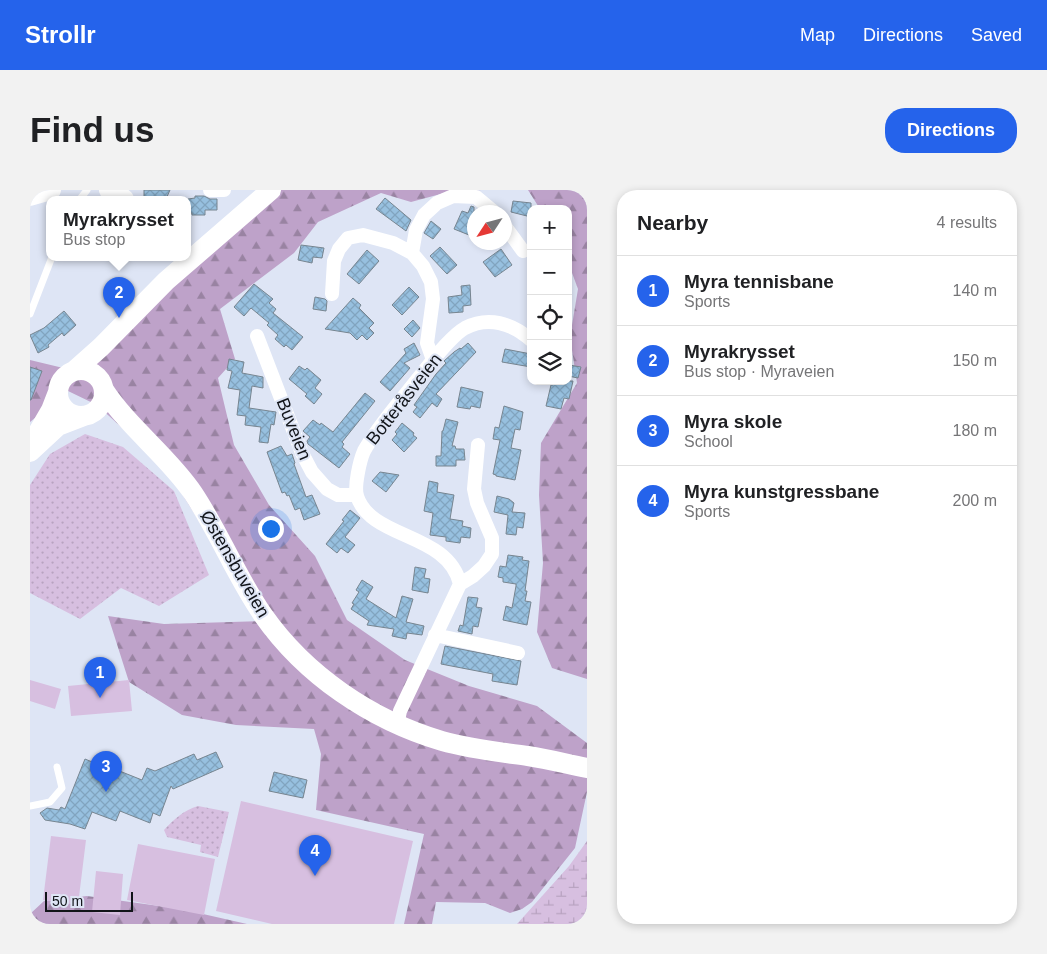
<!DOCTYPE html>
<html lang="en">
<head>
<meta charset="utf-8">
<style>
  :root { --surface:#fff; --page:#f2f2f2; --text:#202124; --muted:#757577; --line:#e0e0e0; --accent:#2563eb }
  body { margin:0; font-family:Arial,sans-serif; background:var(--page); color:var(--text) }
  .controls { position:absolute; right:15px; top:15px; display:grid; overflow:hidden; border-radius:10px; box-shadow:0 2px 8px #0003 }
  .controls button { width:45px; height:45px; display:grid; place-items:center; padding:0; border:0; border-bottom:1px solid var(--line); background:var(--surface); color:var(--text); font:25px sans-serif }
  .compass { position:absolute; left:437px; top:15px; width:45px; height:45px; border-radius:50%; background:var(--surface); box-shadow:0 2px 8px #0003; rotate:234deg }
  .scale { position:absolute; left:15px; bottom:12px; width:88px; box-sizing:border-box; padding-left:5px; border:2px solid #111419; border-top:0; font-size:14px; line-height:18px; white-space:nowrap; color:#111419; -webkit-text-stroke:4px #dee5f5; paint-order:stroke }
  .you { position:absolute; left:240px; top:338px; width:18px; height:18px; margin:-12px; border:4px solid #fff; border-radius:50%; background:#1a73e8; box-shadow:0 0 0 8px #1a73e833 }
  .badge { display:grid; place-items:center; width:32px; height:32px; border-radius:50%; background:var(--accent); color:#fff; font-size:16px; font-weight:700 }
  .pin { position:absolute; translate:-50% -41px; filter:drop-shadow(0 1px 2px #0008) }
  .pin::after { content:''; position:absolute; top:26px; width:18px; height:15px; background:inherit; clip-path:polygon(0 0,100% 0,50% 100%) }
  .popup { position:absolute; left:16px; top:6px; width:145px; height:65px; box-sizing:border-box; display:grid; place-content:center; border-radius:10px; background:var(--surface); filter:drop-shadow(0 1px 4px #0005); font-size:16px; white-space:nowrap; color:var(--muted) }
  .popup b { font-size:19px; color:var(--text) }
  .popup::after { content:''; position:absolute; left:50%; top:100%; margin-left:-10px; border:10px solid transparent; border-top-color:var(--surface) }
  .list { margin:0; padding:0; list-style:none }
  h2 { display:flex; justify-content:space-between; align-items:center; height:65px; margin:0; padding:0 20px; font-size:21px }
  h2 small { font-size:16px; font-weight:400; color:var(--muted) }
  .list li { display:grid; grid-template-columns:32px 1fr auto; gap:15px; align-items:center; box-sizing:border-box; height:70px; padding:0 20px; border-top:1px solid var(--line) }
  .list b { display:block; font-size:19px; white-space:nowrap }
  .list p { margin:0; font-size:16px; white-space:nowrap; color:var(--muted) }
  .list em { font-size:16px; font-style:normal; color:var(--muted) }
  .icon { flex:none; width:28px; height:28px; fill:none; stroke:currentColor; stroke-width:2; stroke-linecap:round; stroke-linejoin:round }
  .map { position:relative; flex:none; width:557px; height:734px; overflow:hidden; border-radius:20px }
  header { display:flex; align-items:center; gap:30px; box-sizing:border-box; height:70px; padding:0 25px; background:var(--accent); color:#fff }
  header strong { font-size:24px }
  nav { display:flex; gap:28px; margin-inline-start:auto; font-size:18px }
  .intro { display:flex; align-items:center; justify-content:space-between; box-sizing:border-box; height:120px; padding:0 30px }
  h1 { margin:0; font-size:35px }
  .button { padding:12px 22px; border-radius:20px; background:var(--accent); color:#fff; font-size:18px; font-weight:700 }
  main { display:flex; gap:30px; padding:0 30px }
  aside { flex:1; background:var(--surface); border-radius:20px; box-shadow:0 2px 8px #0003 }
  .map>svg:first-child { display:block }
  .grass { fill:url(#grass-dots) }
  .forest { fill:url(#forest-firs) }
  .wetland { fill:url(#wetland-marsh) }
  .garden { fill:#d7bfe0 }
  .building { fill:url(#building-cross-hatch); stroke:#778590 }
  .lines { fill:none; stroke-linecap:round; stroke-linejoin:round }
  .service { stroke:#fff; stroke-width:7 }
  .minor { stroke:#fff; stroke-width:14 }
  .secondary { stroke:#fff; stroke-width:20 }
  .labels { text-anchor:middle; stroke-width:4; stroke-linejoin:round; paint-order:stroke }
  .street-label { font-size:18px; fill:#111419; stroke:#dee5f5 }
</style>
</head>
<body>
<header>
<strong>Strollr</strong>
<nav><a>Map</a><a>Directions</a><a>Saved</a></nav>
</header>
<div class="intro"><h1>Find us</h1><a class="button">Directions</a></div>
<main>
<div class="map">
<svg width="557" height="734" viewBox="0 0 557 734">
  <defs>
    <pattern id="grass-dots" width="8" height="8" patternUnits="userSpaceOnUse" patternTransform="scale(1.25)"><rect width="8" height="8" fill="#d7bfe0"/><path d="M2 2h.1M6 6h.1" fill="none" stroke="#b8a3c0" stroke-width="1.8" stroke-linecap="round"/></pattern>
    <pattern id="forest-firs" width="22" height="20" patternUnits="userSpaceOnUse" patternTransform="scale(1.25)"><rect width="22" height="20" fill="#bea2c9"/><path d="M5 1l3.5 6h-7zM16 11l3.5 6h-7z" fill="#9983a2"/></pattern>
    <pattern id="wetland-marsh" width="20" height="14" patternUnits="userSpaceOnUse" patternTransform="scale(1.25)"><rect width="20" height="14" fill="#d7bfe0"/><path d="M1 5h8M5 5V1M11 12h8M15 12V8" fill="none" stroke="#b8a3c0"/></pattern>
    <pattern id="building-cross-hatch" width="8" height="8" patternUnits="userSpaceOnUse" patternTransform="scale(1.25)"><rect width="8" height="8" fill="#97c0df"/><path d="M0 0l8 8M0 8l8-8" fill="none" stroke="#81a4bf"/></pattern>
  </defs>
  <rect width="100%" height="100%" fill="#dee5f5"/>
  <path class="grass" d="M55 244 93 257 144 301 179 385 129 416 91 398 50 429 0 403V295L20 264Z
    M168 616 199 622 188 667 170 662 171 655 137 647 134 640C144 629 154 620 168 616Z"/>
  <path class="forest" d="M234 0H452L418 2 381 12 351 3 288 32 264 63 190 119 205 169 188 188 204 255 239 315 285 366 317 430 375 470 439 496 507 516 557 553V602L545 658 502 712 492 719 480 723 455 713 406 712 402 734H374L394 644 286 620 291 564 284 539 206 535 152 525 99 492 78 426 134 434 230 431 205 388 135 277 67 215 38 201 0 232V170L54 183Z
    M498 0H557V489L522 478 507 442 513 373 509 305 511 253 547 193 540 147 548 99 538 72V19H510Z
    M57 706 151 719 217 734H0V724L14 711Z"/>
  <path class="wetland" d="M557 651V734H487L539 676Z"/>
  <path class="garden" d="M0 490 31 499 25 519 0 511Z
    M99 490 102 521 41 526 38 496Z
    M211 611 383 651 364 734H242L186 721Z
    M21 646 56 650 48 715 13 710Z
    M108 654 185 669 174 725 97 710Z
    M66 681 93 684 90 725 62 722Z"/>
  <path class="building" d="M114 0H140L136 9H114Z
    M165 6H174L180 9H187V20H175V25H162V23H158V9L165 8Z
    M355 8 381 30 376 41 346 19Z
    M483 11 501 13V27L481 22Z
    M441 16 444 17V47L424 39 432 21 438 23Z
    M401 31 411 39 403 49 394 43Z
    M271 55 294 58 292 68 283 67 282 73 268 70Z
    M410 57 427 75 417 84 400 66Z
    M471 59 482 75 465 87 453 72Z
    M337 60 349 71 329 94 317 84Z
    M224 94 243 109 239 113 246 119 243 123 273 147 262 160 256 155 254 157 245 149 248 145 237 135 239 133 221 118 214 126 204 117Z
    M440 95 441 115 433 116V122L419 123 418 107 432 105 431 96Z
    M379 97 389 107 372 125 362 115Z
    M285 107 295 109 297 111 296 121 283 119Z
    M323 108 331 115 329 118 344 133 339 138 344 143 337 150 332 145 327 150 320 143 295 139Z
    M34 121 46 135 34 146 32 143 18 155 19 157 8 163 0 145 14 138Z
    M383 130 390 138 382 147 374 139Z
    M384 153 390 165 374 173 380 178 360 201 350 192 376 163 374 159Z
    M438 153 446 162 406 204 412 209 407 217 402 213 390 228 383 222 387 217 384 215 406 184 416 173 414 171 424 162 430 158 431 159Z
    M475 159 501 164V177L472 172Z
    M199 169 214 172 212 183 233 187V198L222 196 219 218 246 222 244 235 241 234 238 253 229 252 231 237 215 235 216 226 207 225 210 200 198 198 202 181 197 180Z
    M539 175 551 177 548 188 538 186Z
    M269 176 275 180 277 178 291 190 285 198 292 204 284 214 275 206 277 204 259 189Z
    M0 177 12 181 1 210H0Z
    M524 191H543L539 209 534 208 531 219 516 216 521 195H523Z
    M431 197 453 202 450 218 441 216 440 219 427 217Z
    M335 203 345 211 312 252 314 254 312 257 320 264 309 278 278 254 277 251 280 247 273 241 283 230 290 235 291 233 303 242Z
    M474 216 493 222 490 240 485 239 481 258 491 260 485 290 466 286V285L463 284 470 250 463 249 465 237 469 238Z
    M416 229 428 232 422 256H425L426 259H434L435 270H426V276H406V266H411L412 241H413Z
    M372 233 384 243 383 245 387 248 374 262 362 250 367 244 365 242Z
    M251 256 257 266 262 264 265 273 264 274 276 307 282 305 290 324 274 330 270 318 265 320 259 305 257 306 255 302 252 303 237 262Z
    M350 282 369 285 356 302 342 291Z
    M399 291 408 293 407 302 424 305 420 329 433 331 432 336 441 338 440 348 431 347 430 353 416 351V347L400 345 403 323 394 321Z
    M467 306 479 309 484 313 482 322 495 323 493 338 487 337 486 345 476 344 478 325 464 322Z
    M320 320 330 328 315 347 325 355 318 363 311 358 307 363 296 354 314 331 312 330Z
    M478 365 493 367 492 370 499 371 495 401H497L495 411 501 412 497 435 473 430 476 416 482 418 486 396V394L473 392V388L468 387 470 376 476 377Z
    M385 377 396 379 394 388 400 389 398 403 382 400Z
    M332 390 343 397 336 409 366 428 372 406 383 409 376 432 394 436 392 445 377 443 376 449 362 446 364 439 337 435 339 431 321 419 324 414 322 413 329 402 326 400Z
    M438 407 448 408 446 417 452 418 448 437 443 436 442 444 428 441 430 435 433 436Z
    M415 456 491 471 487 495 462 491 463 484 411 474Z
    M186 562 193 577 143 599 141 596 130 626 123 623 120 633 90 621 86 631 62 622 55 639 40 634 15 630 10 623 17 618 29 620 31 617 35 619 55 569 67 574V572L112 590 117 578 125 581 164 564 167 570Z
    M244 582 277 590 273 608 239 601Z"/>
  <g class="lines">
    <path class="service" d="M50 9 57 0
      M0 124 22 67
      M0 616 20 612 32 598 27 577"/>
    <path class="minor" d="M180 0H194
      M474 35 493 61
      M382 63 386 40 394 25 407 13 423 6 446 7 464 22
      M302 104 304 71 309 59 318 48 333 45 363 53 382 63 393 76 401 92 403 109 397 153 403 170
      M227 146 272 263 282 282 297 299 308 305H327
      M430 394 443 386 454 376 462 364V348L447 313 444 299 448 255
      M405 445 488 463
      M367 535 370 521 430 394C418 342 341 350 327 306 324 296 330 270 334 261 348 236 368 214 386 191 398 177 419 147 435 138 458 126 482 133 501 150"/>
    <path class="secondary" d="M79 0 94 9
      M0 6 21 0
      M28 203a23 23 0 1 1 46 0a23 23 0 1 1-46 0Z
      M44 181 71 157 136 91 241 0
      M74 200C99 238 138 266 163 303 189 342 206 386 233 425 275 485 341 530 412 551 440 559 469 562 498 566 518 569 537 574 557 578
      M3 251 21 220 28 202
      M0 262 28 236 54 226"/>
  </g>
  <g class="labels">
    <g class="street-label">
      <text transform="translate(374 209) rotate(-52)" y="6">Botteråsveien</text>
      <text transform="translate(264 239) rotate(68)" y="6">Buveien</text>
      <text transform="translate(205 374) rotate(60)" y="6">Østensbuveien</text>
    </g>
  </g>
</svg>
<div class="controls">
<button>+</button>
<button>−</button>
<button><svg class="icon" aria-label="locate" viewBox="0 0 24 24"><circle cx="12" cy="12" r="6"/><path d="M12 2v4M12 18v4M2 12h4M18 12h4"/></svg></button>
<button><svg class="icon" aria-label="layers" viewBox="0 0 24 24"><path d="M12 4l9 5-9 5-9-5zM3 14l9 5 9-5"/></svg></button>
</div>
<svg class="compass" viewBox="-18 -18 36 36"><path d="M0-13l5 13h-10z" fill="#e53935"/><path d="M0 13l5-13h-10z" fill="#757577"/></svg>
<div class="scale">50 m</div>
<div class="you"></div>
<div class="pin badge" style="left:70px;top:508px">1</div>
<div class="pin badge" style="left:89px;top:128px">2</div>
<div class="popup"><b>Myrakrysset</b>Bus stop</div>
<div class="pin badge" style="left:76px;top:602px">3</div>
<div class="pin badge" style="left:285px;top:686px">4</div>
</div>
<aside>
<h2>Nearby<small>4 results</small></h2>
<ul class="list">
<li><span class="badge">1</span><div><b>Myra tennisbane</b><p>Sports</p></div><em>140 m</em></li>
<li><span class="badge">2</span><div><b>Myrakrysset</b><p>Bus stop · Myraveien</p></div><em>150 m</em></li>
<li><span class="badge">3</span><div><b>Myra skole</b><p>School</p></div><em>180 m</em></li>
<li><span class="badge">4</span><div><b>Myra kunstgressbane</b><p>Sports</p></div><em>200 m</em></li>
</ul>
</aside>
</main>
</body>
</html>
